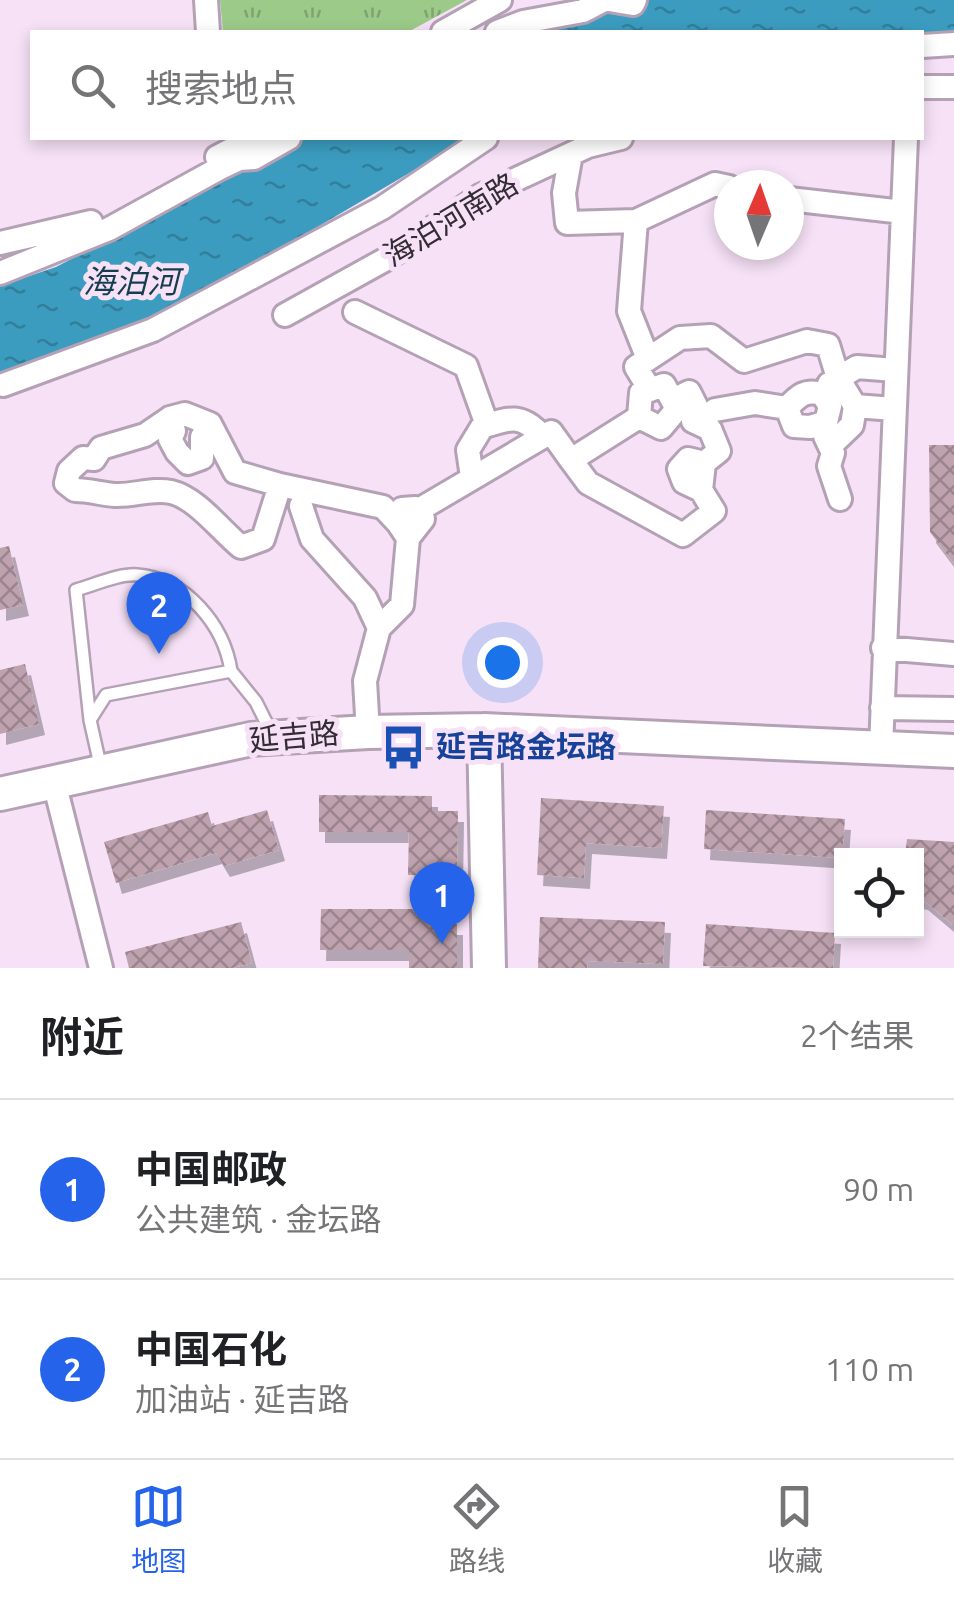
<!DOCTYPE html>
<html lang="zh">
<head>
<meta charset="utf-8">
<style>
  :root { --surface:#fff; --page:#f2f2f2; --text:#202124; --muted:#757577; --line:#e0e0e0; --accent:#2563eb }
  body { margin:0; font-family:Ubuntu,"Noto Sans SC",sans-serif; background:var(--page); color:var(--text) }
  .controls { position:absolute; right:30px; bottom:30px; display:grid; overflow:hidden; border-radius:0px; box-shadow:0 5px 15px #0003 }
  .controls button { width:90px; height:90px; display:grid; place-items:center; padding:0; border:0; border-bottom:2px solid var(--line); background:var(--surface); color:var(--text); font:50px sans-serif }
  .compass { position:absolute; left:714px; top:170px; width:90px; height:90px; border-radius:50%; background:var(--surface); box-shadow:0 5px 15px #0003; rotate:2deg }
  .you { position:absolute; left:502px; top:662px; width:35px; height:35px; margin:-25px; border:8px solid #fff; border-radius:50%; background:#1a73e8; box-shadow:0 0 0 15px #1a73e833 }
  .badge { display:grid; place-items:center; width:65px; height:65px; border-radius:50%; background:var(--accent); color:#fff; font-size:32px; font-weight:700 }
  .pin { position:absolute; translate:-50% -82px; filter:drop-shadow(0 2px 5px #0008) }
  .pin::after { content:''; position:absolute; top:52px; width:35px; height:30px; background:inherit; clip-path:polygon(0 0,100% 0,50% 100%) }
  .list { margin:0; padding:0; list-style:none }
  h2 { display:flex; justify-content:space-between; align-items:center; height:130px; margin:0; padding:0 40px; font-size:42px }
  h2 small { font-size:32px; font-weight:400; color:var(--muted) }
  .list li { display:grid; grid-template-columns:65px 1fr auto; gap:30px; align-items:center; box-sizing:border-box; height:180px; padding:0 40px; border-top:2px solid var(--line) }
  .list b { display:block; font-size:38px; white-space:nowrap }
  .list p { margin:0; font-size:32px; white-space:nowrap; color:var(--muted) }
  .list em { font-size:32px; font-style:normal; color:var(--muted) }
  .icon { flex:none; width:55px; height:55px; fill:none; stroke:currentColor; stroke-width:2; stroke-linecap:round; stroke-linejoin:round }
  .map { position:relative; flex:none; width:954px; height:968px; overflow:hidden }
  .search { position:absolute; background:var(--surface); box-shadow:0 5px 15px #0003; left:30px; right:30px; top:30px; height:110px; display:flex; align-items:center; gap:25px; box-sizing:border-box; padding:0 35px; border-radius:0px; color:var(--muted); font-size:38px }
  .sheet { height:490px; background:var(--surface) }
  nav { display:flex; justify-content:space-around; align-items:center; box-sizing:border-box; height:140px; border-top:2px solid var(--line); background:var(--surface); font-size:28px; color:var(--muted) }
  nav a { display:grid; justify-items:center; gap:5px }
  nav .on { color:var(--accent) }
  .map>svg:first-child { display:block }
  .grass { fill:url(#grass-tufts) }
  .water { fill:url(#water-ripples) }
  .building { fill:url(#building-cross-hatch); filter:url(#shadow) }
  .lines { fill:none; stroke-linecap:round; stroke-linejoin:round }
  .lane-casing { stroke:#b5a1b5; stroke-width:16 }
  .street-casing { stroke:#b5a1b5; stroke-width:28 }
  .secondary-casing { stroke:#b5a1b5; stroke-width:38 }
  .lane { stroke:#fff; stroke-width:11 }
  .street { stroke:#fff; stroke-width:22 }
  .secondary { stroke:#fff; stroke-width:32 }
  .labels { text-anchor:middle; stroke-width:10; stroke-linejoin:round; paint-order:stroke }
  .street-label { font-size:30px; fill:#332c34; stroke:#f6e1f6 }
  .transit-label { font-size:30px; font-weight:bold; fill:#164399; stroke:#f6e1f6; text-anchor:start }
  .water-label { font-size:32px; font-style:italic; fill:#143e4e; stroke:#f6e1f6 }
</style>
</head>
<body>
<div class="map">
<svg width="954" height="968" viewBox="0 0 954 968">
  <defs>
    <pattern id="grass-tufts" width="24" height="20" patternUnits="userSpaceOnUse" patternTransform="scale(2.5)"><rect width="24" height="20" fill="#9cca89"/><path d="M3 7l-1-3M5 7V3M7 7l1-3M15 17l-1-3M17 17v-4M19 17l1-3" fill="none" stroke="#80a471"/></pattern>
    <pattern id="water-ripples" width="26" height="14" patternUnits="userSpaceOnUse" patternTransform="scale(2.5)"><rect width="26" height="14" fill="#3b9cbf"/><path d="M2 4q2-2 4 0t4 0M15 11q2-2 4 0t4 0" fill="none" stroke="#327f9c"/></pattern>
    <pattern id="building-cross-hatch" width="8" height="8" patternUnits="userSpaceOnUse" patternTransform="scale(2.5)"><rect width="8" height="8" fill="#bea2ae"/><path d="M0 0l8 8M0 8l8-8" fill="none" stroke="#9b848e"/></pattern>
    <filter id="shadow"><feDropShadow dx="6" dy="11" stdDeviation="0" flood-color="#0004"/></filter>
  </defs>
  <rect width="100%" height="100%" fill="#f6e1f6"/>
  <path class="grass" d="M220 0H467L408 32H223Z"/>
  <path class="water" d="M632 0H954V35L922 36V32H539Z
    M306 138H469L152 324 0 380V286L56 267Z"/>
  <path class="building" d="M929 445H954V564L930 532Z
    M9 546 23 605 0 610V548Z
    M25 664 39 724 0 734V670Z
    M319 795 432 796V811H458L457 876 408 875 409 832H319Z
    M541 798 664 806 661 848 586 843 584 878 537 875Z
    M267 810 279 850 224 866 216 853 116 883 104 842 208 812 212 826Z
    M706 810 845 819 842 858 704 849Z
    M907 839 954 842V926L922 899 916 898V856H905Z
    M321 909H431V924H457V968H409V950H320Z
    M540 917 665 922 663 964 588 961 587 968H538Z
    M241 922 252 963 232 968H129L125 952Z
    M706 924 835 933 833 968 703 966Z"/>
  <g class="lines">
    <defs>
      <path id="lane" d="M90 720 76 590C94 585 120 573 138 575 186 579 224 625 231 671
        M101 769 90 720 106 695 231 671 256 702 271 732"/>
      <path id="street" d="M206 0 208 32
        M609 0 633 4 635 0
        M443 32 500 0
        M497 32 523 22 583 11 604 0
        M922 46 954 44
        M922 87H954
        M571 154 564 193 567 223 636 221
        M217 157 254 138
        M789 199 903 212
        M0 243 91 222
        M0 273 109 229 220 168 239 159 254 158 289 138
        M355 312 466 366 487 425
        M285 315 388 258 480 196 588 146 621 138
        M648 359 629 311 636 221 715 184 729 187
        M829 384 857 367 895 370
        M3 385 153 330 382 208 486 138
        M650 390 636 367 680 338 711 336 744 361 807 341 828 345 838 378 855 406
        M673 400 689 392 697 408 693 421 710 429 719 451 704 463
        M715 410 755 403 787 408 794 426 810 427 826 422 830 406 822 394C805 389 798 396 787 408
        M170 418 174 431 170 439 177 452 188 463 202 458V437L210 424
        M825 436 833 453 829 466 840 499
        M830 446 852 425 855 406 894 409
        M94 459 83 458 69 471 66 483 75 490C89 490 101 494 115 495 134 496 152 488 171 492 197 498 221 531 241 547L263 539 280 485 383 507 398 523
        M94 459 101 448 145 435 170 418 185 414 210 424 235 472 280 485
        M571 460 588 483 683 535 714 511 701 490 684 482 679 469 688 459 704 463 701 490
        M472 477 468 450 482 427C509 418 521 413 542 436
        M301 506 312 539 365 598 379 628 365 681 368 732
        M417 511 551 432 571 460 639 417 641 393 664 385 677 409 661 428 639 417
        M379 628 402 605 408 538 398 523 402 509 415 508 423 519 408 538
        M883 648 954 654
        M882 708 954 709
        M881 748 906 138
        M54 782 101 968"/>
      <path id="secondary" d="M484 730 489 968
        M0 794 251 739 368 732 484 730 954 751"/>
    </defs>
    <use href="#lane" class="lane-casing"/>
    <use href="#street" class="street-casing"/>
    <use href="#secondary" class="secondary-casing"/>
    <use href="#lane" class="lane"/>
    <use href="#street" class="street"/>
    <use href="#secondary" class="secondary"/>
  </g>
  <defs>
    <symbol id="bus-bare" viewBox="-9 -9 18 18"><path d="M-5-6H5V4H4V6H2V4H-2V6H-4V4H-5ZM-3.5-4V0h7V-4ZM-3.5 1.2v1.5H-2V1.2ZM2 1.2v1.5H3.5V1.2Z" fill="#1a4fb4" stroke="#f6e1f6" stroke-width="2.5" paint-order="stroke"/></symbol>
  </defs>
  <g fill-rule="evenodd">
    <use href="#bus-bare" x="372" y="716" width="63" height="63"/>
  </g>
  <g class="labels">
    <g class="street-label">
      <text transform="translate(451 220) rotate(-31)" y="10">海泊河南路</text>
      <text transform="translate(294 737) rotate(-5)" y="10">延吉路</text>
    </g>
    <g class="transit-label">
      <text x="436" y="757">延吉路金坛路</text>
    </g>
    <g class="water-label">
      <text x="131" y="293">海泊河</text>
    </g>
  </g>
</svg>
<div class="controls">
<button><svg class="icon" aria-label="locate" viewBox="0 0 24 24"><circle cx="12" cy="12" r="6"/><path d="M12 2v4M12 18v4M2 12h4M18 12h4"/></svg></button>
</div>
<svg class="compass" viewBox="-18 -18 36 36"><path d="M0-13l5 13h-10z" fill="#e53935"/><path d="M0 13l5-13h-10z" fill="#757577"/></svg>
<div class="you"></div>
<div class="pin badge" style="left:442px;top:944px">1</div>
<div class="pin badge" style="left:159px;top:654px">2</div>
<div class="search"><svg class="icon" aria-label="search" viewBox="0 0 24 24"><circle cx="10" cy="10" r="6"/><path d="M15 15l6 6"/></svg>搜索地点</div>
</div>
<section class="sheet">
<h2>附近<small>2个结果</small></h2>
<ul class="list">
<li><span class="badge">1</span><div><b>中国邮政</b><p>公共建筑 · 金坛路</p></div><em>90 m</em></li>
<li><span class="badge">2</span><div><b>中国石化</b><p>加油站 · 延吉路</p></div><em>110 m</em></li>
</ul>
</section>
<nav>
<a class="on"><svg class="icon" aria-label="map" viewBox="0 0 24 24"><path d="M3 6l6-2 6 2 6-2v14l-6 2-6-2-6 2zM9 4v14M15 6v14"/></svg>地图</a>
<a><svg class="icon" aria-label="directions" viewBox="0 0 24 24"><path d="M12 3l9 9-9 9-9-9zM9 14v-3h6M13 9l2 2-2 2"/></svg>路线</a>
<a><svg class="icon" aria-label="saved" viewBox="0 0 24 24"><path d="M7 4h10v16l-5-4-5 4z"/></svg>收藏</a>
</nav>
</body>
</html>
